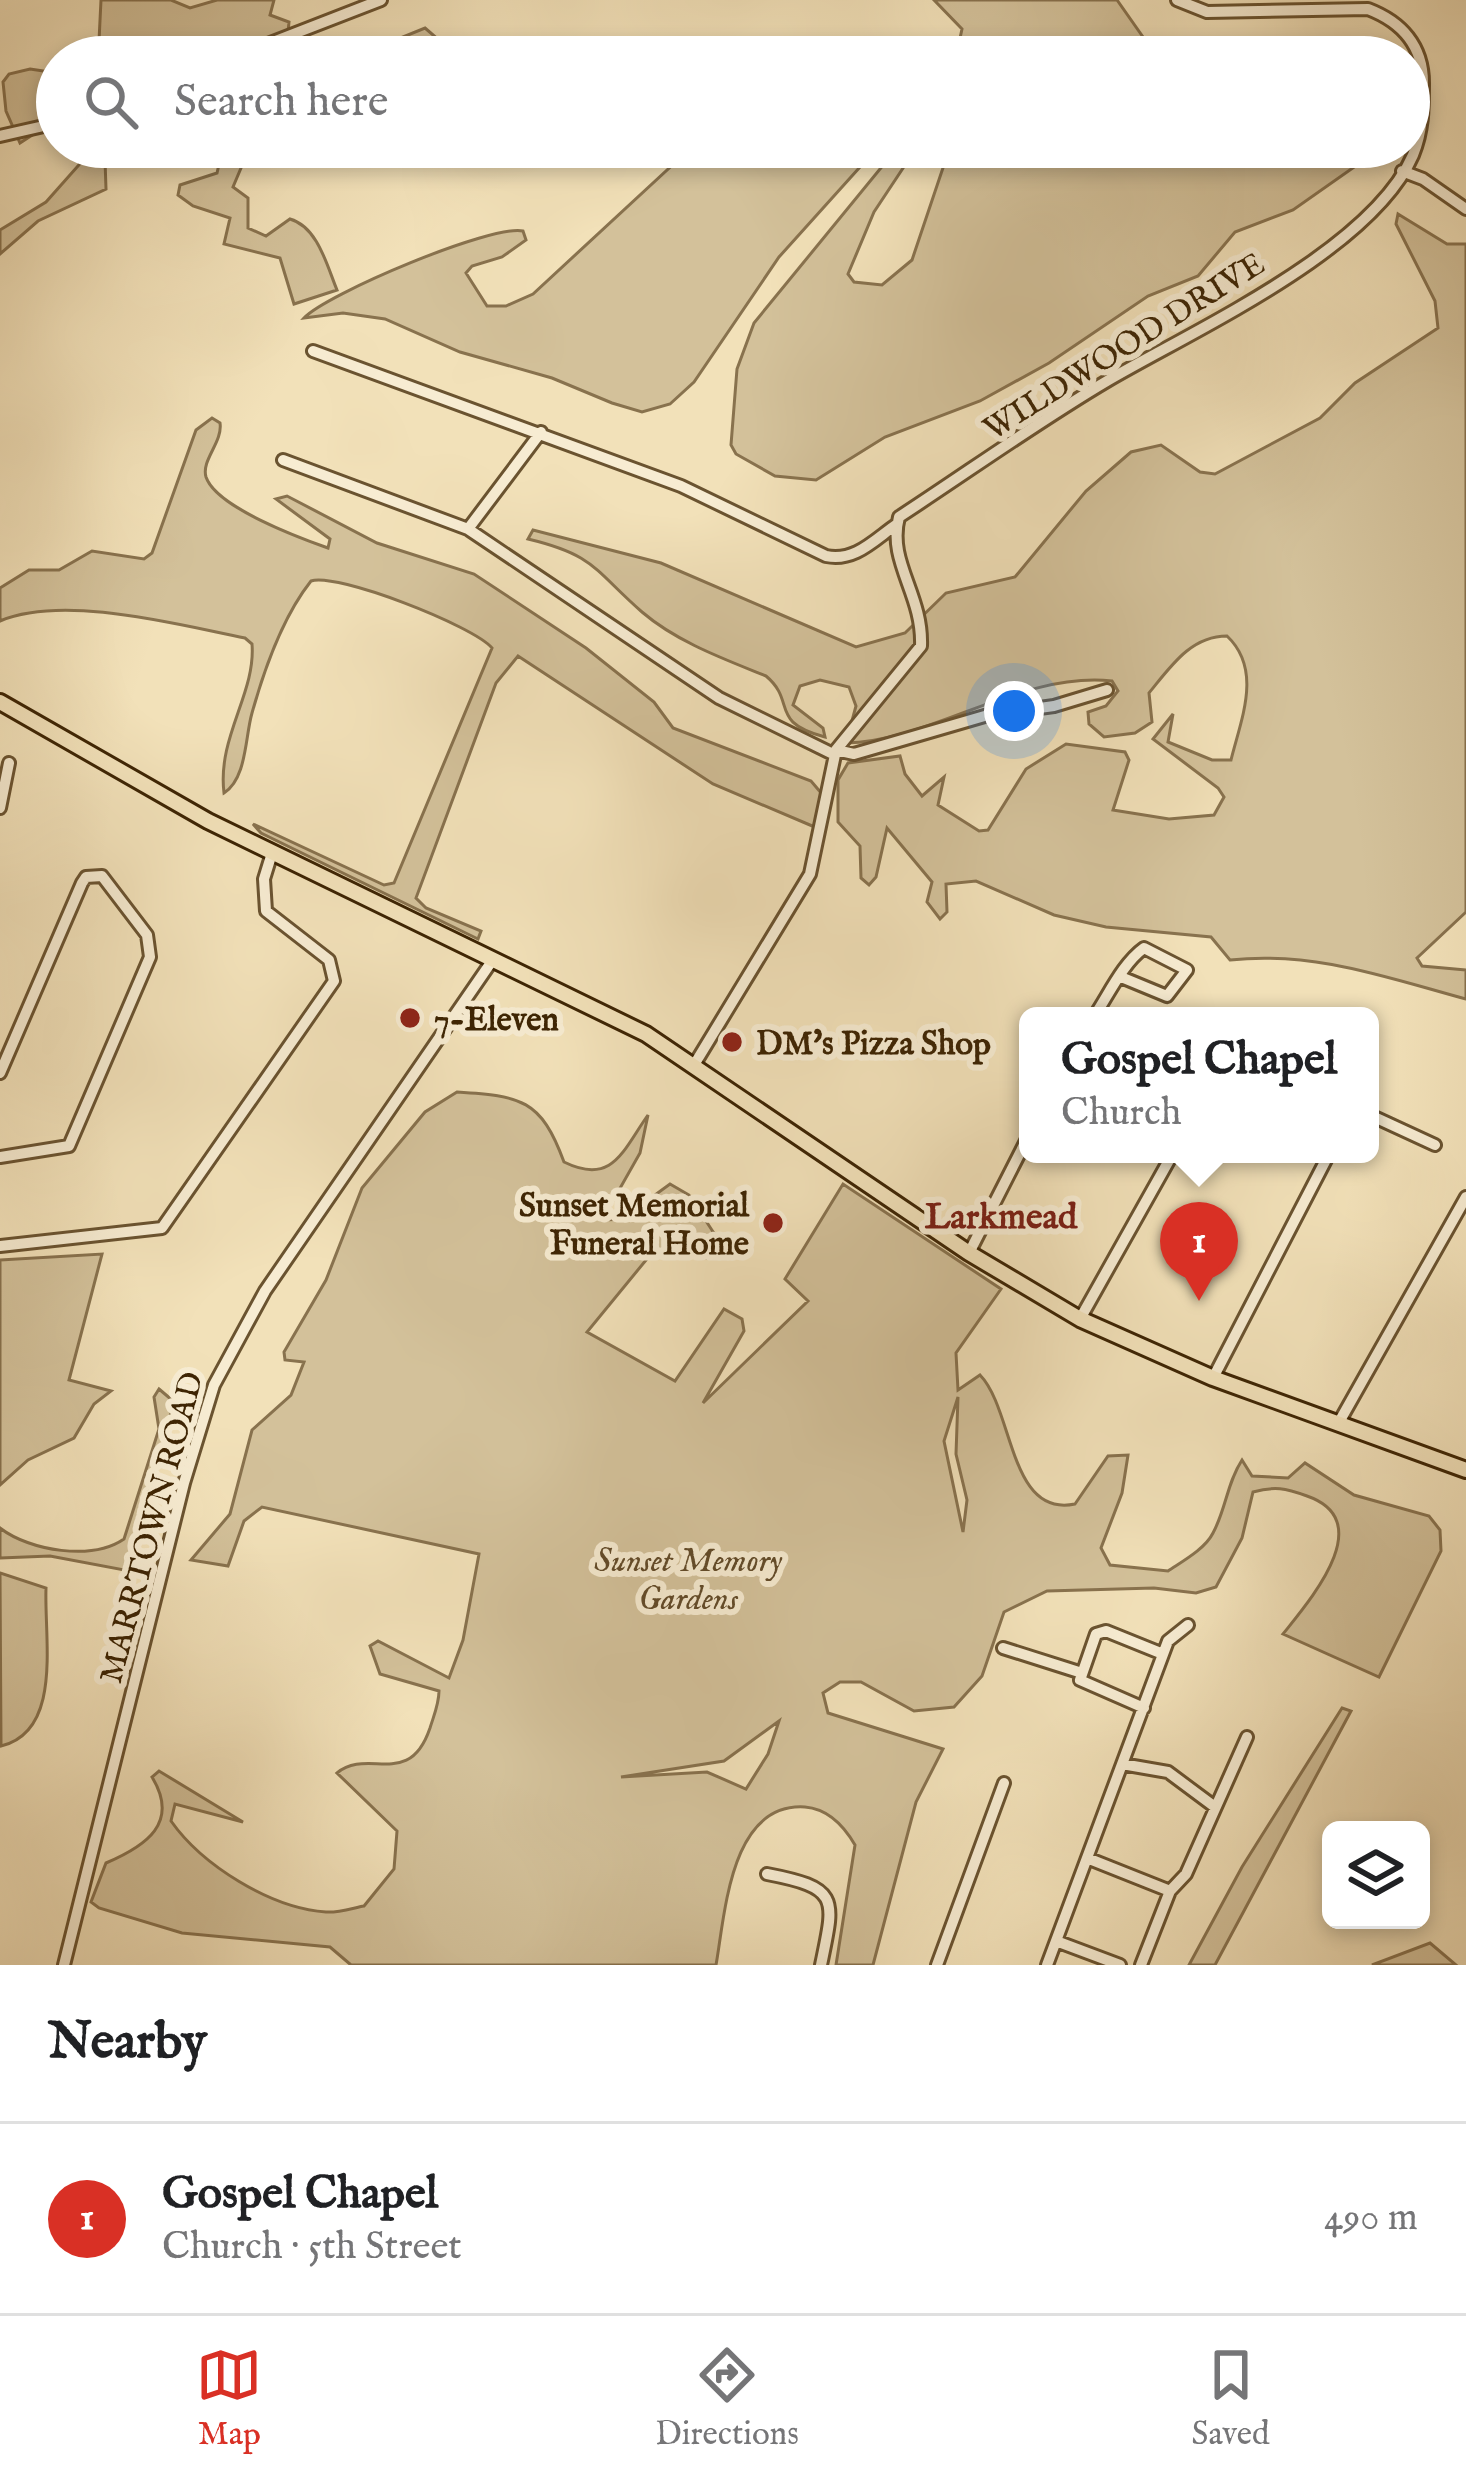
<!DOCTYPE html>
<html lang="en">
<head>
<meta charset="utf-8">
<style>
  :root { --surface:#fff; --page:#f2f2f2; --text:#202124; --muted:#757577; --line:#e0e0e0; --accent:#d93025 }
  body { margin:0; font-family:"IM FELL English",serif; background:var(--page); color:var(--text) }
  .controls { position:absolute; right:36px; bottom:36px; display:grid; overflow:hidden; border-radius:18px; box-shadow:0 6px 18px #0003 }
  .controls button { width:108px; height:108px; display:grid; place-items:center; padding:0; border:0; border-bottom:3px solid var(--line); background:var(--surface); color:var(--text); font:60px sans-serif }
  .you { position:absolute; left:1014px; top:711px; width:42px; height:42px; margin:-30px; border:9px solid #fff; border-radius:50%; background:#1a73e8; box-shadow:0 0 0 18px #1a73e833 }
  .badge { display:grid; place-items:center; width:78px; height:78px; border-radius:50%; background:var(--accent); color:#fff; font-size:39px; font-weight:700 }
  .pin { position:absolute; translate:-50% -99px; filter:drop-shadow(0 3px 6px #0008) }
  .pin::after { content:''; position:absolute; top:63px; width:42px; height:36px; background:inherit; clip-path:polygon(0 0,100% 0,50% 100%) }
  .popup { position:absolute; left:1019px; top:1007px; width:360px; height:156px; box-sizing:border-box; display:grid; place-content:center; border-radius:18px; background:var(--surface); filter:drop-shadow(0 3px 9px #0005); font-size:39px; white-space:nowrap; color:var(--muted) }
  .popup b { font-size:45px; color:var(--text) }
  .popup::after { content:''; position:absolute; left:50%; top:100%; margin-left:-24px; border:24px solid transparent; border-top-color:var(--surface) }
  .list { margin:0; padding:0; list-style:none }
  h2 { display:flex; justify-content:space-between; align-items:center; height:156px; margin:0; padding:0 48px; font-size:51px }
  h2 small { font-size:39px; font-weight:400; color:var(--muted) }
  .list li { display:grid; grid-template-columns:78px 1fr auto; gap:36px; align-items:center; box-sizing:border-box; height:192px; padding:0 48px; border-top:3px solid var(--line) }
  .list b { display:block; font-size:45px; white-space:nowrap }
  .list p { margin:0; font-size:39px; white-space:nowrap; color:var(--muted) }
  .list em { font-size:39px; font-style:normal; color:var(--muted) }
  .icon { flex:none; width:66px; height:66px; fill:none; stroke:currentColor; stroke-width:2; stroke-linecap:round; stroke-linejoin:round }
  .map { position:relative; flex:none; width:1466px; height:1965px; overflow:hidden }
  .search { position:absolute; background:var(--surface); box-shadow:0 6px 18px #0003; left:36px; right:36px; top:36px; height:132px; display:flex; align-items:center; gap:30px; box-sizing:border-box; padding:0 42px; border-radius:66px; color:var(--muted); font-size:45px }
  .sheet { height:348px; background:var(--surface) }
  nav { display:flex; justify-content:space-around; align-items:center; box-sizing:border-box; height:168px; border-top:3px solid var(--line); background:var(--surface); font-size:33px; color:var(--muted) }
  nav a { display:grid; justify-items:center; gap:6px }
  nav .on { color:var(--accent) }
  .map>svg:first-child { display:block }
  .green { fill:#d3c19a; stroke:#88724e; stroke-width:3; fill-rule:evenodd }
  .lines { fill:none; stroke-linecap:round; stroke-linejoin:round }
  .minor-casing { stroke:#6a5330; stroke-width:16 }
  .major-casing { stroke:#3d2403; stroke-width:20 }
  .minor { stroke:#f7ecd2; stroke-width:10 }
  .major { stroke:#f2e1b9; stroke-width:14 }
  .poi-dot { fill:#8f2418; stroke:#f7ecd2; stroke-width:4.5 }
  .labels { text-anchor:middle; stroke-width:12; stroke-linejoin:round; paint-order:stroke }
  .street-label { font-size:33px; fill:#3d2403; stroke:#f7ecd2 }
  .poi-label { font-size:33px; font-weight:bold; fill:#3d2403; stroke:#f7ecd2; text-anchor:start }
  .park-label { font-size:33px; font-style:italic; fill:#624b29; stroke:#f7ecd2 }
  .neighbourhood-label { font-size:36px; font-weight:bold; fill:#7a1f14; stroke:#f7ecd2 }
</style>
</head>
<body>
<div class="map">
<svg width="1466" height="1965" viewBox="0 0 1466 1965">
  <rect width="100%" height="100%" fill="#f2e1b9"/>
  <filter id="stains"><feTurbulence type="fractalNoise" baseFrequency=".00167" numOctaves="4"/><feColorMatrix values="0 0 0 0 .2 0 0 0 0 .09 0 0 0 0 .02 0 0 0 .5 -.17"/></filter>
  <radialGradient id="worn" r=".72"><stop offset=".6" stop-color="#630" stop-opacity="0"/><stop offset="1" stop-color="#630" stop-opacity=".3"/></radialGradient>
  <path class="green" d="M101 0H171L190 8 217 0H274L270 15 289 22 288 32 218 57H79L99 41Z
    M934 0H1117L1157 57H947L957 52 962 29Z
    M425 28 439 40 437 57H377L388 43Z
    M30 69 57 73V119L20 143 6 111 3 82 9 74Z
    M223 147 249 149 233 187 248 198V228L266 236 290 219C318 227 327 266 337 290L294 304 280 258 224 244 230 218 193 206 178 195 180 185 217 173Z
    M692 147H878L779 257 694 382 670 404 642 412 612 403 552 378 460 352 385 319 343 313 304 318C326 294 492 224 523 231L526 240 502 257 472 266 466 273 487 306H506L533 294Z
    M898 147H917L874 212 848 274 854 282 882 285 912 260 950 147 1365 148 1357 165 1293 210 1235 232 1198 276 1148 296 1049 363 980 401 885 437 816 480 775 476 736 454 731 445 737 369 754 323Z
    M85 158 105 160 106 189 38 221 0 254V230L46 202Z
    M1398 214 1447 244H1466V912L1417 958 1422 966 1466 970V999C1385 977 1315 951 1230 960L1211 937 1106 927 1054 915 976 881 946 884 947 912 940 919 927 902 932 882 887 828 876 877 869 885 861 878 860 846 838 822V780L848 763 900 756 905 774 922 796 944 777 938 805 979 831 988 830 1026 769 1066 744 1125 752 1129 760 1113 810 1169 819 1214 815 1224 797 1218 788 1153 739 1173 714 1168 742 1212 760H1231C1241 719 1263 670 1227 636 1191 636 1171 666 1149 693L1152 722 1135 733 1104 737 1089 724 1088 712 1106 706 1118 691 1112 681C1021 671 930 742 846 743L856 706 849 687 820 680 800 686 793 705 823 728 825 737C768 722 797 702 766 676 724 659 677 642 642 612 594 570 595 555 528 539L533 530 661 563 856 647 905 633 946 593 1015 577 1086 491 1131 452 1161 445 1200 472 1215 474 1320 418 1355 383 1438 328 1435 301 1396 224Z
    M212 418 220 423C223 442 201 460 206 477 216 507 300 538 328 548L330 539 276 499 287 496 377 543 474 574 586 648 654 702 673 728 811 781 822 794 817 828 713 784 518 656 496 683 416 898 426 908 481 931 478 939 261 833 253 824 384 885 394 883 492 648C474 626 336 572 311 581 284 615 264 670 252 713 245 737 247 778 224 793 217 737 256 693 252 644L245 638C179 625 64 594 0 621V588L29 570H59L92 551 144 559 152 553 196 430Z
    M457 1092C521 1096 541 1099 564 1162 613 1186 623 1150 648 1115L640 1153 602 1220 622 1219 670 1184 689 1195 723 1247 707 1258 670 1247 651 1254 587 1332 675 1381 724 1309 742 1319 744 1331 703 1403 808 1301 785 1279 843 1184 1001 1289 956 1353 958 1390 980 1375C1014 1410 1009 1518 1075 1504L1108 1456 1128 1455 1122 1493 1101 1548 1110 1565 1168 1571C1183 1561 1205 1549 1213 1533 1226 1509 1227 1483 1242 1460L1252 1476 1288 1478 1305 1463 1354 1495 1429 1516 1440 1530 1441 1551 1379 1677 1283 1634C1310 1600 1379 1521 1307 1496 1285 1488 1275 1486 1253 1492L1242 1538 1216 1587 1196 1593 1154 1588 1047 1591 1004 1612 982 1676 954 1707 914 1711 861 1682H840L823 1693 828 1713 943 1749 916 1802 873 1965H836L855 1845C844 1826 829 1809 805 1807 730 1802 725 1915 716 1965H351L330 1947 182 1933 99 1908 91 1902 106 1863C146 1846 180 1823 152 1777L159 1771 243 1822 175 1804 171 1821C202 1865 270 1908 326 1912 338 1913 353 1908 364 1906L394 1869 397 1831 337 1773C368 1747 409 1790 430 1728 434 1715 439 1704 439 1691L380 1674 370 1646 378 1641 449 1678 463 1640 479 1554 262 1507 244 1521 228 1566 191 1560 230 1514 252 1430 291 1395 304 1362 285 1360 284 1352 326 1280 362 1188 425 1112ZM958 1397 956 1454 967 1500 963 1532 944 1441ZM779 1721 768 1754 746 1789 707 1772 621 1777 724 1761Z
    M102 1254 69 1380 111 1391 94 1404 74 1438 28 1460 0 1485V1260Z
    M159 1389 172 1400V1409L132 1563 124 1570 50 1556 0 1558V1528C30 1551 92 1561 124 1539L159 1429 154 1397Z
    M0 1573 46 1588C44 1639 63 1731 1 1746Z
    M1342 1708 1351 1711 1215 1965H1189L1242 1867Z
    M1430 1943 1456 1965H1372Z"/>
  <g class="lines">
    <defs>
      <path id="minor" d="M234 57 381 0
        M0 136 57 123
        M1402 171 1423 179 1466 209
        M313 351 681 486 826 556C855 562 874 540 897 524
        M283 460 468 529 719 698 835 755
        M468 529 541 432
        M836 750 854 754 988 715 1054 706 1107 690
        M0 808 9 763
        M1095 1016V1015C1109 994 1123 963 1144 948L1187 970 1167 996 1121 977
        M694 1065 810 874 836 750 921 646C923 594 887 562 899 517 968 472 1036 423 1107 381 1194 330 1372 250 1413 155 1423 131 1423 109 1423 83 1423 46 1402 22 1368 9L1207 12 1177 0
        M0 1073 82 883 86 877 102 876 147 935 150 957 69 1146 0 1157
        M1370 1115 1435 1145
        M0 1246 162 1228 334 981 329 960 266 911 264 879 272 853
        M969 1253 1028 1137
        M1080 1319 1172 1155
        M1213 1378 1329 1154
        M1338 1424 1466 1197
        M1003 1648 1082 1673
        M1144 1708 1080 1680 1096 1634 1106 1631 1163 1654
        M1122 1764 1168 1772 1215 1807
        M1087 1858 1170 1891
        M767 1874C840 1888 835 1898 821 1965
        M1056 1941 1120 1965
        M64 1965 184 1483 214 1385 265 1291 492 961
        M937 1965 1004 1783
        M1047 1965 1168 1641 1188 1625
        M1141 1965 1170 1891 1186 1874 1247 1737"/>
      <path id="major" d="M0 702 208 821 646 1034 969 1253 1080 1319 1213 1378 1466 1470"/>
    </defs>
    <use href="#minor" class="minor-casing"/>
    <use href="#major" class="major-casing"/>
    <use href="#minor" class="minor"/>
    <use href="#major" class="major"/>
  </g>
  <g class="poi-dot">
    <circle cx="410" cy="1018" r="12"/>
    <circle cx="732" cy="1042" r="12"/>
    <circle cx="773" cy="1223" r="12"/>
  </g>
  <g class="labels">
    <g class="street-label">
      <text transform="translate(1123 345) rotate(-32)" y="12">WILDWOOD DRIVE</text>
      <text transform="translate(150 1527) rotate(-75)" y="12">MARRTOWN ROAD</text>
    </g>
    <g class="poi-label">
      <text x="434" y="1030">7-Eleven</text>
      <text x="756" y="1054">DM's Pizza Shop</text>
      <text x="749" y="1216" text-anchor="end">Sunset Memorial<tspan x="749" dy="38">Funeral Home</tspan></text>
    </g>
    <g class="park-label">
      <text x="688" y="1571">Sunset Memory<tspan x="688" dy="38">Gardens</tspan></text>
    </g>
    <g class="neighbourhood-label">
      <text x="1001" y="1228">Larkmead</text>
    </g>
  </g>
  <rect width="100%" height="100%" filter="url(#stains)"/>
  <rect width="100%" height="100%" fill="url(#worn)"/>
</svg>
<div class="controls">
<button><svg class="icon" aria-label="layers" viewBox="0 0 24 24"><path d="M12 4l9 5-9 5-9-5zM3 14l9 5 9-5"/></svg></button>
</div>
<div class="you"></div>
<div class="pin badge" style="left:1199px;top:1301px">1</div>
<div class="popup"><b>Gospel Chapel</b>Church</div>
<div class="search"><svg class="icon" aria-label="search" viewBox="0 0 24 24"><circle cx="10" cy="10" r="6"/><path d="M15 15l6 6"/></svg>Search here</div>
</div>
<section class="sheet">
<h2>Nearby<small></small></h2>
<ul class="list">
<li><span class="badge">1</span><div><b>Gospel Chapel</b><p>Church · 5th Street</p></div><em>490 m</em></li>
</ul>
</section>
<nav>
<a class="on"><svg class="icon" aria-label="map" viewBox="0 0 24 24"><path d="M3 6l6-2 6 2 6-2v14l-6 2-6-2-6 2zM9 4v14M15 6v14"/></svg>Map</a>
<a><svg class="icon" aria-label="directions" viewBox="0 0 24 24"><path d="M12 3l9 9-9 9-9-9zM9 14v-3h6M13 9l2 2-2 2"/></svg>Directions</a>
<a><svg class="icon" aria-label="saved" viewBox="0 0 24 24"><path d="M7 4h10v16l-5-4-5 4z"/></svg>Saved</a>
</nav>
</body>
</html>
